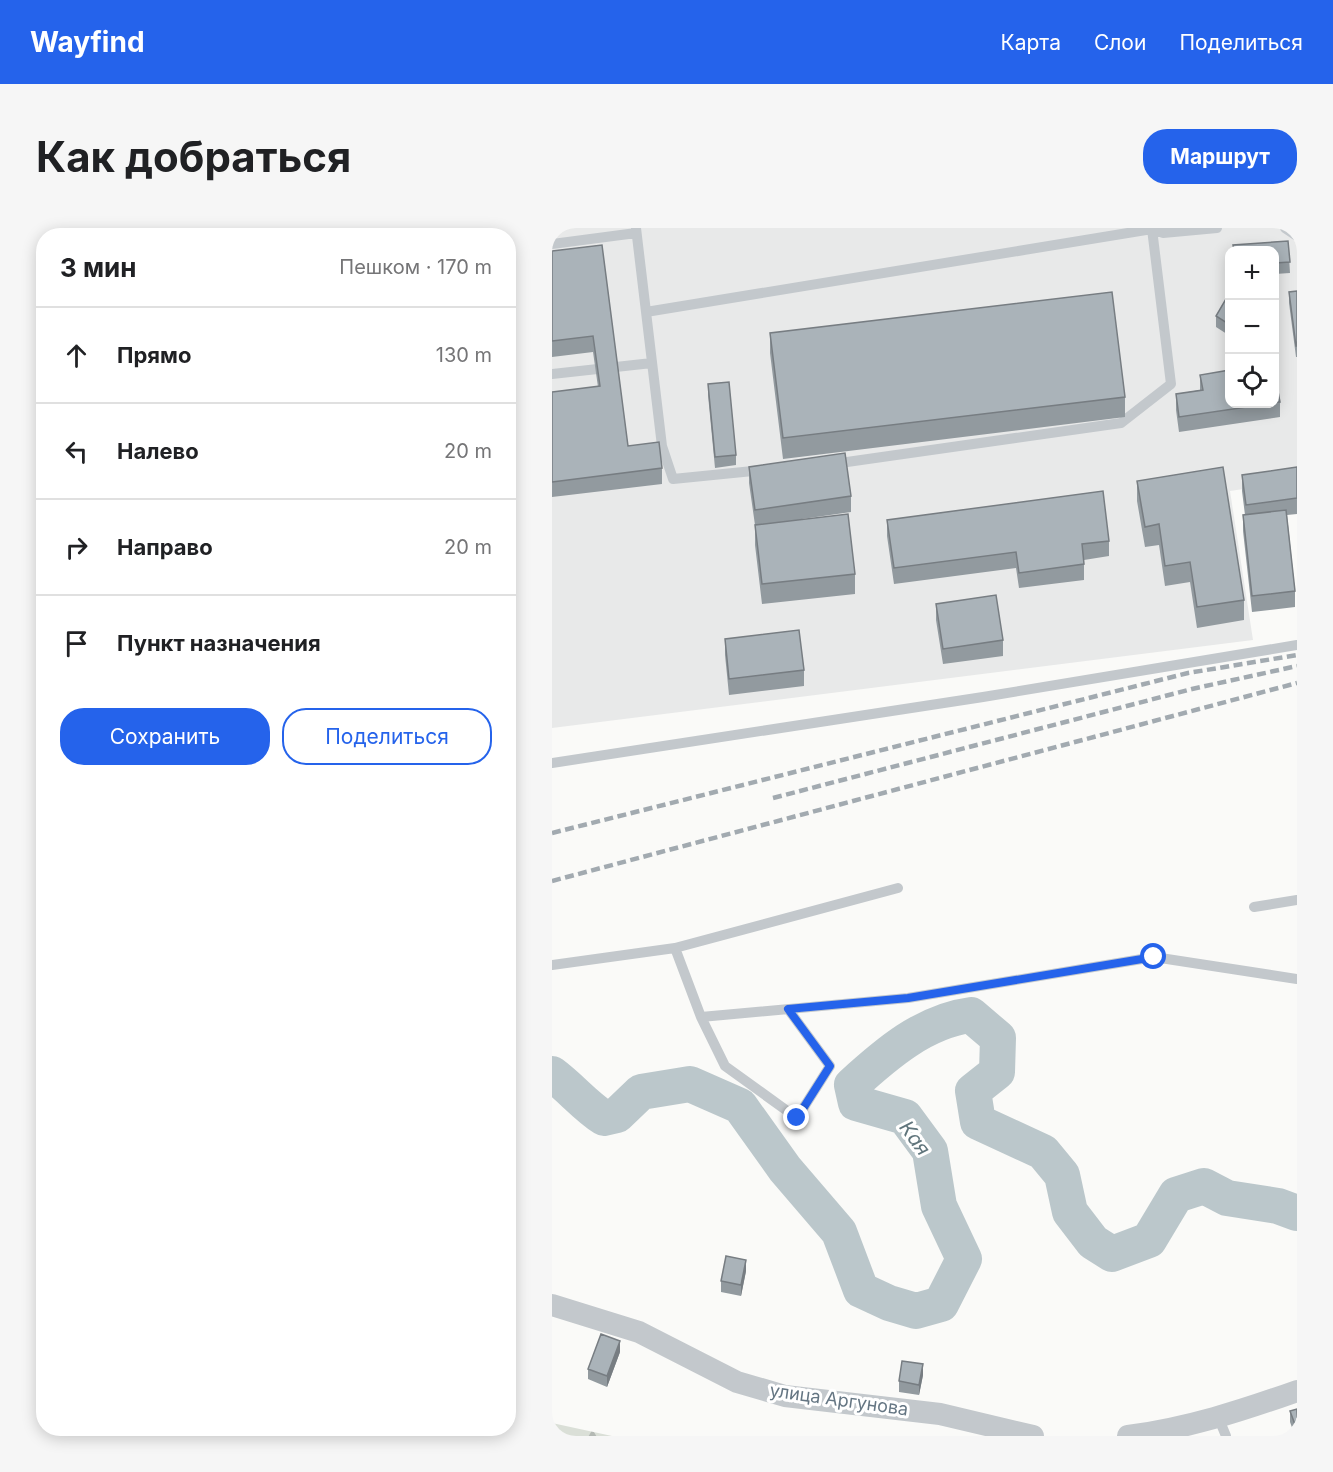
<!DOCTYPE html>
<html lang="ru">
<head>
<meta charset="utf-8">
<style>
  :root { --surface:#fff; --page:#f6f6f6; --text:#202124; --muted:#757577; --line:#e0e0e0; --accent:#2563eb }
  body { margin:0; font-family:Inter,sans-serif; background:var(--page); color:var(--text) }
  .controls { position:absolute; right:18px; top:18px; display:grid; overflow:hidden; border-radius:12px; box-shadow:0 3px 15px #0003 }
  .controls button { width:54px; height:54px; display:grid; place-items:center; padding:0; border:0; border-bottom:2px solid var(--line); background:var(--surface); color:var(--text); font:30px sans-serif }
  .stop { position:absolute; width:18px; height:18px; margin:-14px; border:4px solid #2563eb; border-radius:50%; background:#fff }
  .stop.end { background:#2563eb; border-color:#fff; box-shadow:0 2px 6px #0008 }
  .list { margin:0; padding:0; list-style:none }
  h2 { display:flex; justify-content:space-between; align-items:center; height:78px; margin:0; padding:0 24px; font-size:26px }
  h2 small { font-size:20px; font-weight:400; color:var(--muted) }
  .list li { display:grid; grid-template-columns:39px 1fr auto; gap:18px; align-items:center; box-sizing:border-box; height:96px; padding:0 24px; border-top:2px solid var(--line) }
  .list b { display:block; font-size:22px; white-space:nowrap }
  .list em { font-size:20px; font-style:normal; color:var(--muted) }
  .actions { display:flex; gap:12px; padding:18px 24px }
  .actions a { flex:1; padding:14px 0; border:2px solid var(--accent); border-radius:24px; text-align:center; font-size:21px; color:var(--accent) }
  .actions .main { background:var(--accent); color:#fff }
  .icon { flex:none; width:33px; height:33px; fill:none; stroke:currentColor; stroke-width:2; stroke-linecap:round; stroke-linejoin:round }
  .map { position:relative; flex:none; width:745px; height:1208px; overflow:hidden; border-radius:24px }
  header { display:flex; align-items:center; gap:36px; box-sizing:border-box; height:84px; padding:0 30px; background:var(--accent); color:#fff }
  header strong { font-size:28px }
  nav { display:flex; gap:33px; margin-inline-start:auto; font-size:21px }
  .intro { display:flex; align-items:center; justify-content:space-between; box-sizing:border-box; height:144px; padding:0 36px }
  h1 { margin:0; font-size:42px }
  .button { padding:15px 27px; border-radius:24px; background:var(--accent); color:#fff; font-size:21px; font-weight:700 }
  main { display:flex; gap:36px; padding:0 36px }
  aside { flex:1; background:var(--surface); border-radius:24px; box-shadow:0 3px 15px #0003 }
  .map>svg:first-child { display:block }
  .built { fill:#e8e9e9; fill-rule:evenodd }
  .forest { fill:url(#forest-firs) }
  .lines { fill:none; stroke-linecap:round; stroke-linejoin:round }
  .river { stroke:#bbc7cb; stroke-width:36 }
  .lane { stroke:#c3c8cc; stroke-width:10 }
  .street { stroke:#c3c8cc; stroke-width:22 }
  .rail { stroke:#a2aab0; stroke-width:4.5; stroke-dasharray:9 4.5; stroke-linecap:butt }
  .wall { fill:#929a9f }
  .shaded-wall { fill:#777d82 }
  .building { fill:#aab3b9; stroke:#777d82; stroke-width:1.5 }
  .route { stroke:#2563eb; stroke-width:8 }
  .labels { text-anchor:middle; stroke-width:6; stroke-linejoin:round; paint-order:stroke }
  .street-label { font-size:18px; fill:#657683; stroke:#fff }
  .water-label { font-size:20px; font-style:italic; fill:#60757c; stroke:#fff }
</style>
</head>
<body>
<header>
<strong>Wayfind</strong>
<nav><a>Карта</a><a>Слои</a><a>Поделиться</a></nav>
</header>
<div class="intro"><h1>Как добраться</h1><a class="button">Маршрут</a></div>
<main>
<aside>
<h2>3 мин<small>Пешком · 170 m</small></h2>
<ul class="list">
<li><svg class="icon" aria-label="ahead" viewBox="0 0 24 24"><path d="M12 20V5M6 11l6-6 6 6"/></svg><div><b>Прямо</b></div><em>130 m</em></li>
<li><svg class="icon" aria-label="left" viewBox="0 0 24 24"><path d="M17 20v-9H6M10 6l-5 5 5 5"/></svg><div><b>Налево</b></div><em>20 m</em></li>
<li><svg class="icon" aria-label="right" viewBox="0 0 24 24"><path d="M7 20v-9h11M14 6l5 5-5 5"/></svg><div><b>Направо</b></div><em>20 m</em></li>
<li><svg class="icon" aria-label="arrive" viewBox="0 0 24 24"><path d="M6 21V4h12l-3 4 3 4H6"/></svg><div><b>Пункт назначения</b></div></li>
</ul>
<div class="actions"><a class="main">Сохранить</a><a>Поделиться</a></div>
</aside>
<div class="map">
<svg width="745" height="1208" viewBox="0 0 745 1208">
  <defs>
    <pattern id="forest-firs" width="22" height="20" patternUnits="userSpaceOnUse" patternTransform="scale(1.5)"><rect width="22" height="20" fill="#dadfd7"/><path d="M5 1l3.5 6h-7zM16 11l3.5 6h-7z" fill="#b4b9b4"/></pattern>
  </defs>
  <rect width="100%" height="100%" fill="#fafaf8"/>
  <path class="built" d="M0 0H745V253L678 263 701 412 0 500ZM678 22H722V176H678Z"/>
  <path class="forest" d="M0 1195 60 1208H0Z"/>
  <g class="lines">
    <path class="river" d="M0 846C19 860 32 877 52 890L65 887 89 864 138 856 188 878 233 941 287 1004 309 1062 337 1075 364 1083 389 1076 412 1031 387 978 378 923 353 889 304 875 300 857C334 826 372 793 419 787L446 810 445 844 421 863 426 894 491 924 510 947 518 984 541 1014 560 1026 597 1012 624 967 652 958 675 970 726 978 745 985"/>
    <path class="lane" d="M84 0 110 218 121 251 211 242
      M600 0 611 5 665 0
      M733 0 745 8
      M0 16 84 5
      M94 84 600 1 619 156 569 195 281 236
      M0 146 100 135
      M0 535 431 469 745 417
      M702 679 745 672
      M123 720 149 789 356 770 602 729 745 751
      M0 737 123 720 346 660
      M149 789 173 838 245 890 278 838 236 781
      M667 1191 674 1208"/>
    <path class="street" d="M0 1077 87 1104 185 1154 233 1168 388 1186 481 1208
      M576 1208C636 1200 689 1183 745 1163"/>
    <path class="rail" d="M221 570 640 461 745 438
      M0 605 636 445 745 427
      M0 653 745 455"/>
  </g>
  <path class="wall" d="M736 13 738 45 723 46V22H681V17Z
    M50 17 76 218 110 240V256L0 269V164L46 159 41 124 0 129V23Z
    M745 63V129H744L737 75V64Z
    M678 64V108L664 99V88Z
    M218 105 573 169V189L231 231 218 125Z
    M648 147 678 176H723V153L728 174V189L627 204 624 182V166L648 162Z
    M156 156 184 227V237L163 240 156 167Z
    M197 239 299 268V284L250 291 303 346V366L210 376 203 317V297L197 255Z
    M745 239V286L735 287 743 363V379L700 384 691 303V287H693L690 263V247Z
    M585 253 692 372V392L645 400 638 354 613 358 607 317 593 319 585 273Z
    M335 292 557 313V328L532 332V352L467 360 464 340 342 356 335 308Z
    M384 376 451 412V428L391 436 384 392Z
    M173 411 252 442V458L177 467 173 427Z
    M194 1043 189 1068 169 1064V1053Z
    M68 1124 55 1159 36 1151V1141Z
    M371 1147 367 1167 347 1164V1153Z
    M745 1181V1208H743L738 1194V1183Z"/>
  <path class="shaded-wall" d="M194 1032V1043L189 1068V1057Z
    M68 1113V1124L55 1159V1148Z
    M371 1136V1147L367 1167V1157Z"/>
  <path class="building" d="M736 13 738 34 723 35V22H682L681 17Z
    M50 17 76 218 107 214 110 240 0 254V164L48 158 41 108 0 113V23Z
    M745 63V118H744L737 64Z
    M560 64 573 169 231 210 218 105Z
    M678 64V97L664 88Z
    M678 142V176H715L627 189 624 166 651 162 648 147Z
    M723 153H724L728 174H723Z
    M177 154 184 227 163 229 156 156Z
    M293 225 299 268 203 282 197 239Z
    M671 239 692 372 645 379 638 334 613 338 607 296 593 299 585 253Z
    M745 239V270L694 277 690 247Z
    M551 263 557 313 530 316 532 336 467 345 464 324 342 340 335 292Z
    M734 282 743 363 700 368 691 287Z
    M296 286 303 346 210 356 203 297Z
    M444 367 451 412 391 421 384 376Z
    M247 402 252 442 177 451 173 411Z
    M174 1028 194 1032 189 1057 169 1053Z
    M49 1106 68 1113 55 1148 36 1141Z
    M350 1133 371 1136 367 1157 347 1153Z
    M745 1181V1202L738 1183Z"/>
  <g class="lines">
    <path class="route" d="M245 890 278 838 236 781 356 770 602 729"/>
  </g>
  <g class="labels">
    <g class="street-label">
      <text transform="translate(287 1172) rotate(8)" y="6">улица Аргунова</text>
    </g>
    <g class="water-label">
      <text transform="translate(363 910) rotate(54)" y="7">Кая</text>
    </g>
  </g>
</svg>
<div class="controls">
<button>+</button>
<button>−</button>
<button><svg class="icon" aria-label="locate" viewBox="0 0 24 24"><circle cx="12" cy="12" r="6"/><path d="M12 2v4M12 18v4M2 12h4M18 12h4"/></svg></button>
</div>
<div class="stop" style="left:602px;top:729px"></div>
<div class="stop end" style="left:245px;top:890px"></div>
</div>
</main>
</body>
</html>
